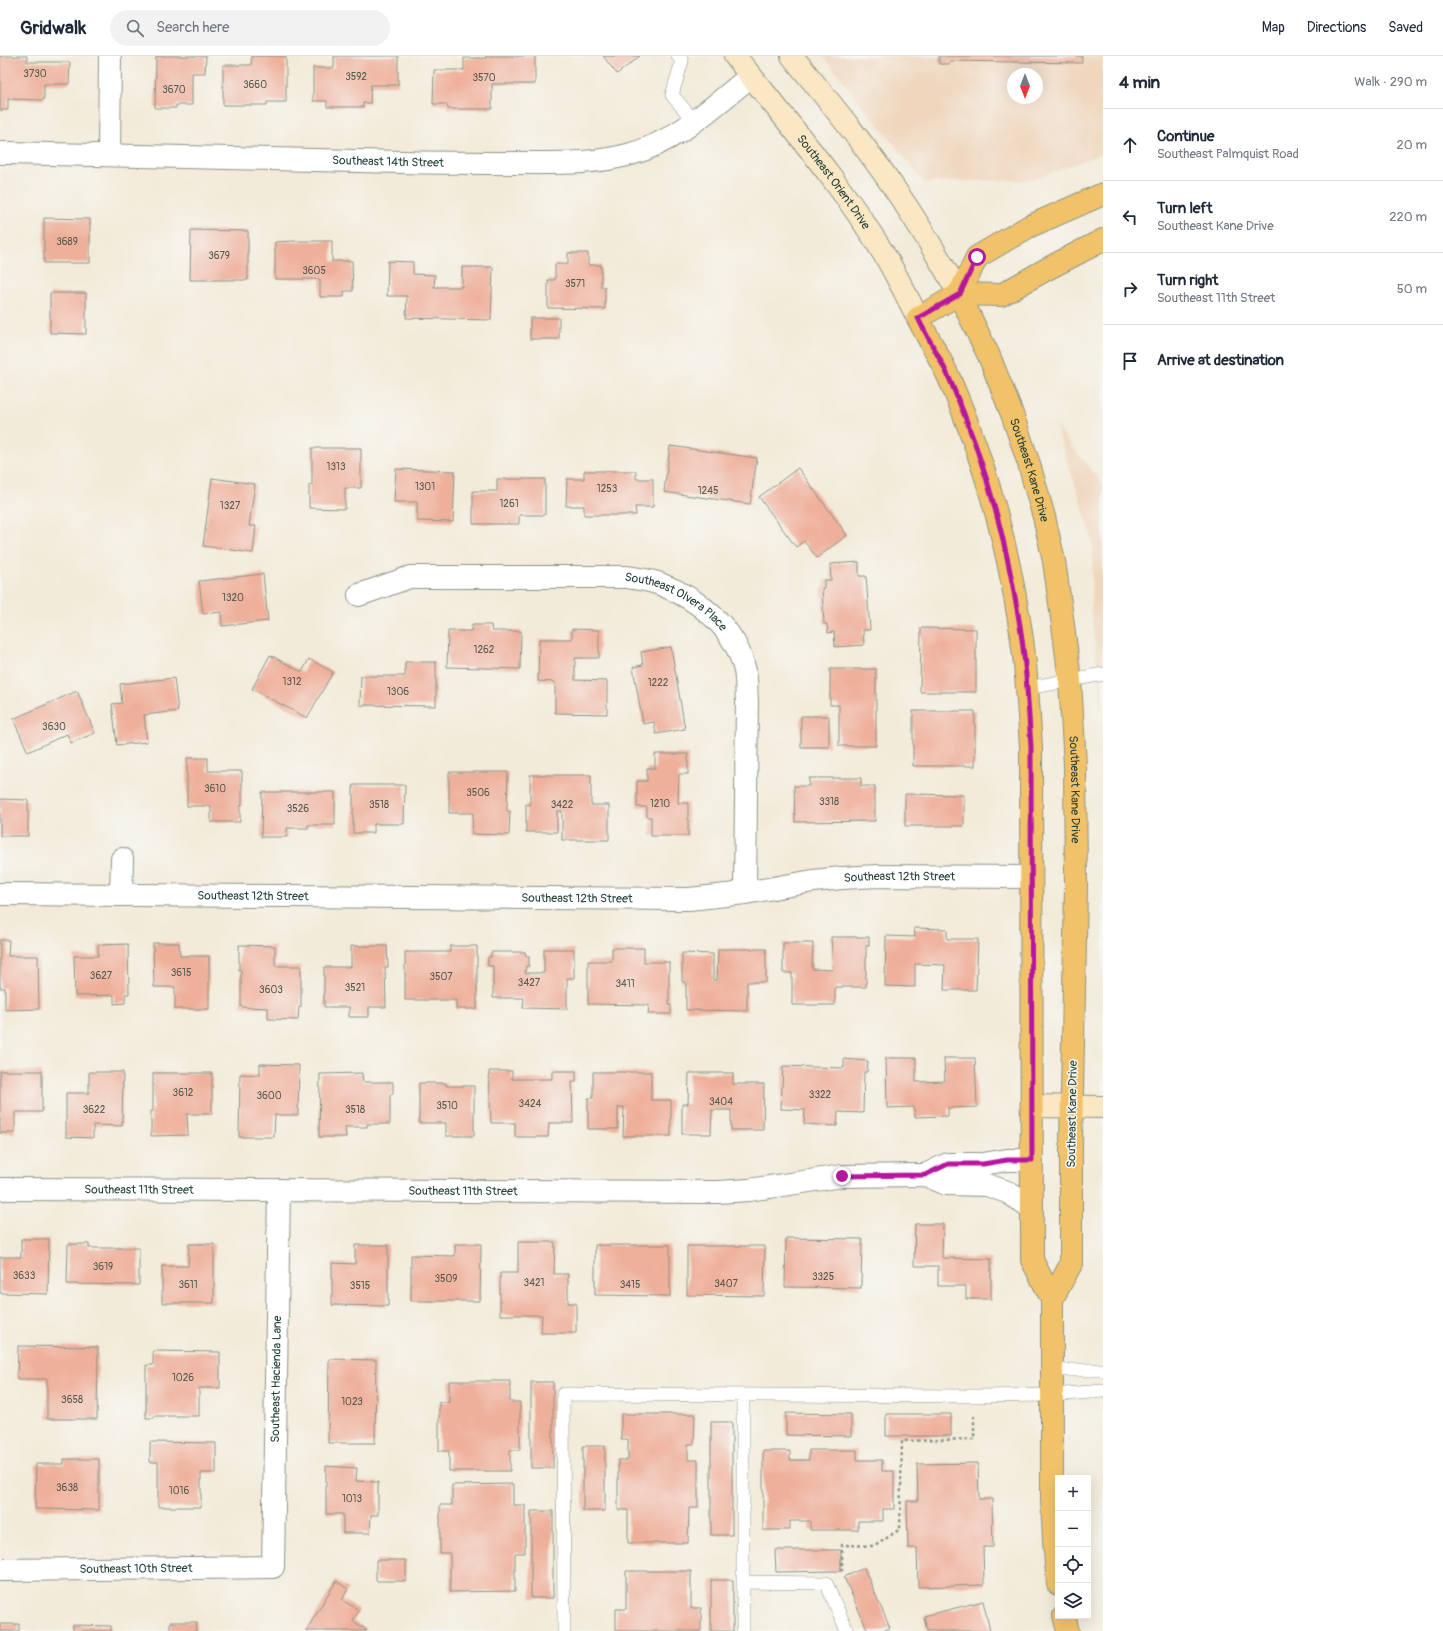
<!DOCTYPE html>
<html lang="en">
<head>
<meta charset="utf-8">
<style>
  :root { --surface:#fff; --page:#f2f2f3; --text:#1f2937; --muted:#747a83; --line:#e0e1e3 }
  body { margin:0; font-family:Pangolin,sans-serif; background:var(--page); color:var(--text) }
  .controls { position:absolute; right:12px; bottom:12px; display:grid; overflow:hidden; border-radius:0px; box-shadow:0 4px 16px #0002 }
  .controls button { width:36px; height:36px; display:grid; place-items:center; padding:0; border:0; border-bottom:1px solid var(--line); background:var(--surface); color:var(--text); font:20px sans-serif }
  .compass { position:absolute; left:1007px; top:12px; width:36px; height:36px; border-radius:50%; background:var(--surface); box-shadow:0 4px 16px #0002; rotate:180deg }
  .stop { position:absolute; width:12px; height:12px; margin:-9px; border:3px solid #b5179e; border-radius:50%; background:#fff }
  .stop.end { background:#b5179e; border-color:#fff; box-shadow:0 1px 4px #0008 }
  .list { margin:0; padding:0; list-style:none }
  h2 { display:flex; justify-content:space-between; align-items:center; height:52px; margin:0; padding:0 16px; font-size:17px }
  h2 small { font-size:13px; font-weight:400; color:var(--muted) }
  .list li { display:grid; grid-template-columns:26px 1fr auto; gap:12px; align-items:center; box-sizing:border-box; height:72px; padding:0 16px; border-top:1px solid var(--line) }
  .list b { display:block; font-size:15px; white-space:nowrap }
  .list p { margin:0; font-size:13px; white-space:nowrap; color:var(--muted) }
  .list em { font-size:13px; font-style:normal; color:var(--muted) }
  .icon { flex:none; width:22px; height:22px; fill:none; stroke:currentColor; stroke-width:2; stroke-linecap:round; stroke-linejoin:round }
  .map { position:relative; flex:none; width:1103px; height:1575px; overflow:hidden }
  header { display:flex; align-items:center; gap:24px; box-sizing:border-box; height:56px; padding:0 20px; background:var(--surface); border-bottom:1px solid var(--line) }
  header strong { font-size:19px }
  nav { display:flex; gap:22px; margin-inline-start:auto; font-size:14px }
  .search { width:280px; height:36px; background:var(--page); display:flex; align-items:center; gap:10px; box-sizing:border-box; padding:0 14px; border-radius:22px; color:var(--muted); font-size:15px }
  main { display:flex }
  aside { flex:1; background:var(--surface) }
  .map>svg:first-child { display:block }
  .built { fill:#efd6bc; fill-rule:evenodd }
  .building { fill:#efb09b }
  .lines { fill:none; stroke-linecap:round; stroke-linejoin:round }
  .lane-casing { stroke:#899486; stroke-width:14 }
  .street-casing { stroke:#899486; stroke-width:24 }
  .secondary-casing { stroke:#899486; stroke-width:24 }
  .primary-casing { stroke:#899486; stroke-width:24 }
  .path { stroke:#899486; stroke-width:2.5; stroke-dasharray:3 3; stroke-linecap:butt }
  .lane { stroke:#fff; stroke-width:13 }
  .street { stroke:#fff; stroke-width:22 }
  .secondary { stroke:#fae7c3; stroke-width:22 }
  .primary { stroke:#f2c26a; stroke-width:22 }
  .route { stroke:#b5179e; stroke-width:5 }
  .labels { text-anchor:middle; stroke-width:3; stroke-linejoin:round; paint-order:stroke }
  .number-label { font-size:10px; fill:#535a4e }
  .street-label { font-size:12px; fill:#1f3d34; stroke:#f6f6f2 }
</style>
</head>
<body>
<header>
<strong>Gridwalk</strong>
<div class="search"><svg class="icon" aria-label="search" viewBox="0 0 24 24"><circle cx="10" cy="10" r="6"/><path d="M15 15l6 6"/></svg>Search here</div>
<nav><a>Map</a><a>Directions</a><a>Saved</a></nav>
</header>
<main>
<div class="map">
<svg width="1103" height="1575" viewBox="0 0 1103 1575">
  <rect width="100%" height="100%" fill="#f6f6f2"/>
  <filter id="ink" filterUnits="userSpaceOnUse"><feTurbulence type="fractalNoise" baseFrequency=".025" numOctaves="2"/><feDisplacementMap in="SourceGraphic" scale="8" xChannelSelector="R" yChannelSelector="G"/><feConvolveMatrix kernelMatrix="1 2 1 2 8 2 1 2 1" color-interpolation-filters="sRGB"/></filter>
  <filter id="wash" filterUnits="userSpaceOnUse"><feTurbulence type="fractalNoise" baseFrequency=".012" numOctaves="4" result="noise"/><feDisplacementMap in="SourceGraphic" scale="16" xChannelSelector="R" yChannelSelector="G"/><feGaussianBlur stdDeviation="0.9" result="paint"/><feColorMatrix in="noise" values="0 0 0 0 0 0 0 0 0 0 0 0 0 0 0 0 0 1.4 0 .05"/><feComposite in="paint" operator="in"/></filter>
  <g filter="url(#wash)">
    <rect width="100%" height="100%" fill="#f3ebd9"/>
    <path class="built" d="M823 0H1103V97L1033 124 924 126ZM1013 18H1037V42H1013Z
      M1055 369 1103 429V665L1091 554 1093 491 1088 467Z"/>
    <g id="blocks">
      <path class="building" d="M0 0H27V6H70L69 28H44V44L8 43V54H0Z
        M156 0H206L205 17H192V49H176V52H155Z
        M252 0H286V46H267V49H223V9H251Z
        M334 0H398V29H371L370 47H363V51H327V45H313V12H334Z
        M486 0H535V28H492V53H448L447 48H433L434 14H464V2H486Z
        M603 0H640L617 18Z
        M939 0H1082V7L949 5V8H939Z
        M44 162 90 163V207H44Z
        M191 174 248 175V224H190Z
        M295 185H332V205H352L353 235H344V241H320V223H275V186Z
        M568 197H588V209H601V231H605V253L548 252V224H555V208H568Z
        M388 205 413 206V218L435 219 434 231H462V211H493L491 264 406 262 407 240H387Z
        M50 237H86V278L50 277Z
        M530 262H559V283H530Z
        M670 390 757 402 750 448 664 436Z
        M312 392H361V432H345V453L309 452V429H312Z
        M798 412 847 479 817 502 804 485 796 491 759 441Z
        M396 413 455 415 453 466 417 465V446H394Z
        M584 415H636V423H653V451H635L636 459H584V450H566L567 423H584Z
        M212 422 255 428 249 470H256L253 497 203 490Z
        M497 423H545V459H519V468H473V435H497Z
        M859 506V520H866L870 574H863L864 589 835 591 834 576 828 577 827 568H824L822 532H824V524H831L830 508Z
        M263 518 268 565 222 570 221 556 203 558 199 525Z
        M472 569H491L492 575H521L520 613 447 611 448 575H471Z
        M921 572 976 573V636H920Z
        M572 573 599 574V602H575V624L607 625V658L555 657V626L538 625 539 583H572Z
        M671 591 685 673 656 678 654 666 643 668 633 611 643 609 641 596Z
        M270 599 302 616 309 603 333 616 307 662 252 633Z
        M405 606H436V650L360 649 361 620H405Z
        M830 613H876V690H839V649H830Z
        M174 622 178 655 144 659 147 686 117 689 112 648 122 647 120 628Z
        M77 635 95 677 71 687 67 678 28 696 13 663Z
        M913 655H975V710H913Z
        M801 660H829V691H801Z
        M655 698H688V718H679L678 747H688V780H651V761H647V751H637V725H647V712H655Z
        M187 702H208V715H242V750H240V766H211V750H187Z
        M449 716H508L507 755H510L509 779 472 778 473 757H449Z
        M530 719H591V749H609V784H562V755H557V776H526V748L530 749Z
        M809 722H861V730H875V765L795 766 794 730H809Z
        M353 729H405L404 768H374V777H353Z
        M262 736H335V769H308V772H287V781H261Z
        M905 738 964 739V770H905Z
        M0 743 28 744V780H0Z
        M914 872 947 873V883H978L976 934H944L945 909 915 908V931L885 930 886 880 915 881Z
        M831 881H869V890H866V931H835V949H792V917H783V887H813L812 913 833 914Z
        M0 884H9L8 900H38L39 953 5 954V932H0Z
        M153 887H179L180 900H209V953H175V931H154Z
        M128 888 129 938H125V947L114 948V939L75 940 74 900H98V889Z
        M239 889 275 890V910H301V951H299L298 964 268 963V952L241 951V914H239Z
        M351 890H387L388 911H385L386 951H369V961H349V951H324V911H351Z
        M450 890H477V953H456V944H405V896H450Z
        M612 892H644V906H669V949H671V958H648L649 949 588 948V905H612Z
        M544 893H574V922H567V953L523 952 524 942H493V910H488V901H491V896H525L526 900H529V910H526L525 917H544Z
        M718 893H766V926H747V955L686 954V926H682V897L713 898V924H717Z
        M886 1002H916V1026L945 1025 944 1002H975L977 1051 948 1052V1060L915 1061 914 1051 887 1052Z
        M844 1003 868 1005 867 1016H864L863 1057 838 1056 837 1070 804 1068 805 1054 781 1053 783 1010 844 1012Z
        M260 1008 299 1009 298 1059H275L274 1081H239L240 1018 260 1019Z
        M0 1015H42V1056H15V1077H0Z
        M489 1015H512V1023H552V1015H576V1026H572L573 1067H549L548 1081H515V1067H491Z
        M89 1016H123L122 1070 93 1069V1082L66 1081V1037H89Z
        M593 1016H651V1044H671V1080H623L624 1051H618V1073H588V1042H593Z
        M153 1017H212V1058H187L188 1079 151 1080V1055H153Z
        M362 1017 363 1026H393V1038H390V1068H367V1071H345L346 1081H319L320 1018Z
        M689 1017H733V1028H764L763 1074H731V1054H712L711 1078H682V1048H688Z
        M419 1027H446V1030H474V1080H446V1067H419Z
        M915 1168H943L942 1202 991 1203V1243H966V1230H938V1210H914Z
        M786 1182 862 1183 861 1232 785 1231Z
        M21 1183H49L48 1238 0 1237V1201H21Z
        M518 1186H555L554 1218H568V1247H576V1277H541L542 1259H500V1217H518Z
        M68 1188H89V1192H139V1229L67 1228Z
        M189 1188H214V1247H162V1210H188Z
        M455 1188H481L480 1245H411V1199L455 1200Z
        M355 1189H388V1250L332 1249V1207L355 1208Z
        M595 1189H670V1240L595 1239Z
        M687 1190H765L764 1240 687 1239Z
        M18 1290 98 1291 97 1363H47V1323H17Z
        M153 1295 220 1296V1332H199V1360H154V1362H146V1309H153Z
        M329 1303 376 1304 375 1387H328Z
        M449 1325H510V1346H520V1394H510V1415H449V1395H439V1346H449Z
        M531 1326H553V1412H531Z
        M786 1357 851 1358V1380L786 1379Z
        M621 1358H695L694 1388H688V1404H698V1452H689L688 1487H628V1454H618V1404H628V1383H621Z
        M886 1358H951V1380H886Z
        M711 1366H732V1479H711Z
        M150 1386 216 1387V1417H201V1451H158V1406H150Z
        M583 1390H605V1455H583Z
        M809 1394H857V1404H882V1415H894V1453H883V1465H858V1474H810V1465H790V1474H763V1395H790V1404H809Z
        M64 1403H99V1454L35 1453 36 1408H64Z
        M978 1407 979 1443H992L993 1491H983L984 1529 918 1531 917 1492H908L907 1445H918L917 1408Z
        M326 1410 357 1412 356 1425 378 1426V1459H371L370 1477H343V1458H326Z
        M513 1428V1449H525V1497H515V1535L450 1536V1497H440V1449H452V1429Z
        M531 1455H553V1542H531Z
        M775 1494H841V1515L776 1516Z
        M376 1504H406V1525H376Z
        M864 1512 890 1572 882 1575H868L844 1521Z
        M626 1515H691V1552H701V1575H616V1553H626Z
        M711 1524H733V1575H711Z
        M336 1525 348 1533 342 1544 359 1554 353 1565 367 1574 366 1575H306Z
        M983 1545 990 1575H927L924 1560Z
        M170 1566H197L196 1575H170Z
        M0 1568H19V1575H0Z
        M73 1569 111 1570V1575H73Z"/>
    </g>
  </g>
  <g filter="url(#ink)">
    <use href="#blocks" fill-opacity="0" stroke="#899486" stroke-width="1"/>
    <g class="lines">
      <defs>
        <path id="lane" d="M678 0 682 5 672 39 694 65
          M1028 632 1103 618
          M1053 1314H1103
          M743 1339V1575
          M743 1526 826 1527 847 1575
          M564 1575 563 1338 974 1340 1053 1339 1103 1335"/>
        <g id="street">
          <path id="s1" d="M0 97C134 99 268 102 401 106 442 107 482 107 522 107 558 107 596 108 631 98 678 85 713 50 751 20"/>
          <path d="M109 98 110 0"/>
          <path id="s2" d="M359 539 410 521H627C638 523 650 524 660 528 699 543 736 572 745 615 747 624 746 635 747 645L745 837"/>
          <path id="s3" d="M0 838 689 843 745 837 813 825 842 822 877 820 1031 821"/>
          <path d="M121 839 122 803"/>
          <path d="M925 1119 948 1108H983L1007 1104H1032"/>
          <path id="s4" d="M0 1133 718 1136 749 1134 842 1120 925 1119 946 1128 987 1129 1007 1136 1032 1152"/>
          <path id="s5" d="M0 1514 273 1511 279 1134"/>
        </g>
        <g id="secondary">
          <path id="s6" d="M735 0C788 67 845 132 888 205 899 224 908 243 918 262"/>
          <path d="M792 0C827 43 863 86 894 132 918 166 939 202 959 238"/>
          <path d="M1032 1050 1103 1051"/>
        </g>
        <g id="primary">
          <path id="s7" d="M959 238 989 300 1012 358 1029 408 1044 461 1054 505 1063 569 1070 624 1075 709 1076 831 1071 1088V1208L1052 1243"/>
          <path d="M959 238 977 201 1028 171 1103 138"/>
          <path d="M1058 1528 1054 1484 1052 1442V1243L1032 1204 1031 691C1028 646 1026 602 1018 558 1005 479 982 398 950 324 941 303 928 283 918 262L959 238 1001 239 1047 213 1103 184"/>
          <path d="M1064 1560 1068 1575"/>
        </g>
      </defs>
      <use href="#lane" class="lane-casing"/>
      <use href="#street" class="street-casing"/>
      <use href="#secondary" class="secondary-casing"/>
      <use href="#primary" class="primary-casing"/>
      <path class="path" d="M842 1515V1489L875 1490 900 1473 902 1385 974 1383V1360"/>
      <use href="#lane" class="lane"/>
      <use href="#street" class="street"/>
      <use href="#secondary" class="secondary"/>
      <use href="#primary" class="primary"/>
    </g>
  </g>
  <g class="lines" filter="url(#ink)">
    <path class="route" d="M842 1120 925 1119 948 1108H983L1007 1104H1032L1031 691C1028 646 1026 602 1018 558 1005 480 982 397 950 324 941 303 928 283 918 262L960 238 977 201"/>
  </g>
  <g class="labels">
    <g class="number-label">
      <text x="35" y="21">3730</text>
      <text x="356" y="24">3592</text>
      <text x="484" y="25">3570</text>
      <text x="255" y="32">3660</text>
      <text x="174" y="37">3670</text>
      <text x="67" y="189">3689</text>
      <text x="219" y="203">3679</text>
      <text x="314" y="218">3605</text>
      <text x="575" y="231">3571</text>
      <text x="336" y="414">1313</text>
      <text x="425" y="434">1301</text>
      <text x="607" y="436">1253</text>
      <text x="708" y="438">1245</text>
      <text x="509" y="451">1261</text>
      <text x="230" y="453">1327</text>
      <text x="233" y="545">1320</text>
      <text x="484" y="597">1262</text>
      <text x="292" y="629">1312</text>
      <text x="658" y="630">1222</text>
      <text x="398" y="639">1306</text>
      <text x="54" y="674">3630</text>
      <text x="215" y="736">3610</text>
      <text x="478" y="740">3506</text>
      <text x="829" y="749">3318</text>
      <text x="660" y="751">1210</text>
      <text x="379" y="752">3518</text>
      <text x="562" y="752">3422</text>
      <text x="298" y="756">3526</text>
      <text x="181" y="920">3615</text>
      <text x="101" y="923">3627</text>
      <text x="441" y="924">3507</text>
      <text x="529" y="930">3427</text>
      <text x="625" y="931">3411</text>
      <text x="355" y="935">3521</text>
      <text x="271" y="937">3603</text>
      <text x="183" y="1040">3612</text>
      <text x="820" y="1042">3322</text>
      <text x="269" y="1043">3600</text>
      <text x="721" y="1049">3404</text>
      <text x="530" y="1051">3424</text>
      <text x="447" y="1053">3510</text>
      <text x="94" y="1057">3622</text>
      <text x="355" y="1057">3518</text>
      <text x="103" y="1214">3619</text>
      <text x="24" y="1223">3633</text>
      <text x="823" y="1224">3325</text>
      <text x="446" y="1226">3509</text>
      <text x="534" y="1230">3421</text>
      <text x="726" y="1231">3407</text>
      <text x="188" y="1232">3611</text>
      <text x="630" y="1232">3415</text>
      <text x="360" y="1233">3515</text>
      <text x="183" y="1325">1026</text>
      <text x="72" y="1347">3658</text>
      <text x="352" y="1349">1023</text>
      <text x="67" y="1435">3638</text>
      <text x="179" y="1438">1016</text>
      <text x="352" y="1446">1013</text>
    </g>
    <g class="street-label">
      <text dy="4" stroke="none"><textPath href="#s1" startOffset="388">Southeast 14th Street</textPath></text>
      <text dy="4" stroke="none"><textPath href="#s6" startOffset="160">Southeast Orient Drive</textPath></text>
      <text dy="4" stroke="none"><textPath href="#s7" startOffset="190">Southeast Kane Drive</textPath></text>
      <text dy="4" stroke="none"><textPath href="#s2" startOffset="327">Southeast Olvera Place</textPath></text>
      <text dy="4" stroke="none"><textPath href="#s7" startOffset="514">Southeast Kane Drive</textPath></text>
      <text dy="4" stroke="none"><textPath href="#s3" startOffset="901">Southeast 12th Street</textPath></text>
      <text dy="4" stroke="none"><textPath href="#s3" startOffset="253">Southeast 12th Street</textPath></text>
      <text dy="4" stroke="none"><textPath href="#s3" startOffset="577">Southeast 12th Street</textPath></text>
      <text transform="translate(1072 1058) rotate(-89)" y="4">Southeast Kane Drive</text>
      <text dy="4" stroke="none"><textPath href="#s4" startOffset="139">Southeast 11th Street</textPath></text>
      <text dy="4" stroke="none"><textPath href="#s4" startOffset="463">Southeast 11th Street</textPath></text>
      <text dy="4" stroke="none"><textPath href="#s5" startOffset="461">Southeast Hacienda Lane</textPath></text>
      <text dy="4" stroke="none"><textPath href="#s5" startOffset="136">Southeast 10th Street</textPath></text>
    </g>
  </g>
</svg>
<div class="controls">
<button>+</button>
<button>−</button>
<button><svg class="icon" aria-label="locate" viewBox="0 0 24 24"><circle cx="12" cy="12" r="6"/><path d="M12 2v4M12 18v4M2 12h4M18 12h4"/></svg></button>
<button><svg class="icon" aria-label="layers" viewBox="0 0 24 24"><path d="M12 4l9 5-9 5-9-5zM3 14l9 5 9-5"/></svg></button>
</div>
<svg class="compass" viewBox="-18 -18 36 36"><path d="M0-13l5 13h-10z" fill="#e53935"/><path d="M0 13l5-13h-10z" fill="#747a83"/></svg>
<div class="stop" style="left:977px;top:201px"></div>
<div class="stop end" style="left:842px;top:1120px"></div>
</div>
<aside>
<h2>4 min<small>Walk · 290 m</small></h2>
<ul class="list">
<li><svg class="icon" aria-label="ahead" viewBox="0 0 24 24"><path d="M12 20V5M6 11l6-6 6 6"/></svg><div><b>Continue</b><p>Southeast Palmquist Road</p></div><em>20 m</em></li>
<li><svg class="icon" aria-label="left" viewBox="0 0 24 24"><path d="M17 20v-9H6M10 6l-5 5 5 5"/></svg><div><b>Turn left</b><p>Southeast Kane Drive</p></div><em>220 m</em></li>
<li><svg class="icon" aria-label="right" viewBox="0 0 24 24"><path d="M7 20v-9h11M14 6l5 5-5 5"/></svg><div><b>Turn right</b><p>Southeast 11th Street</p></div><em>50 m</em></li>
<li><svg class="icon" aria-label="arrive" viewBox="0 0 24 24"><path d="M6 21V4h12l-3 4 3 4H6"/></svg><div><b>Arrive at destination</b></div></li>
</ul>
</aside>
</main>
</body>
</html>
